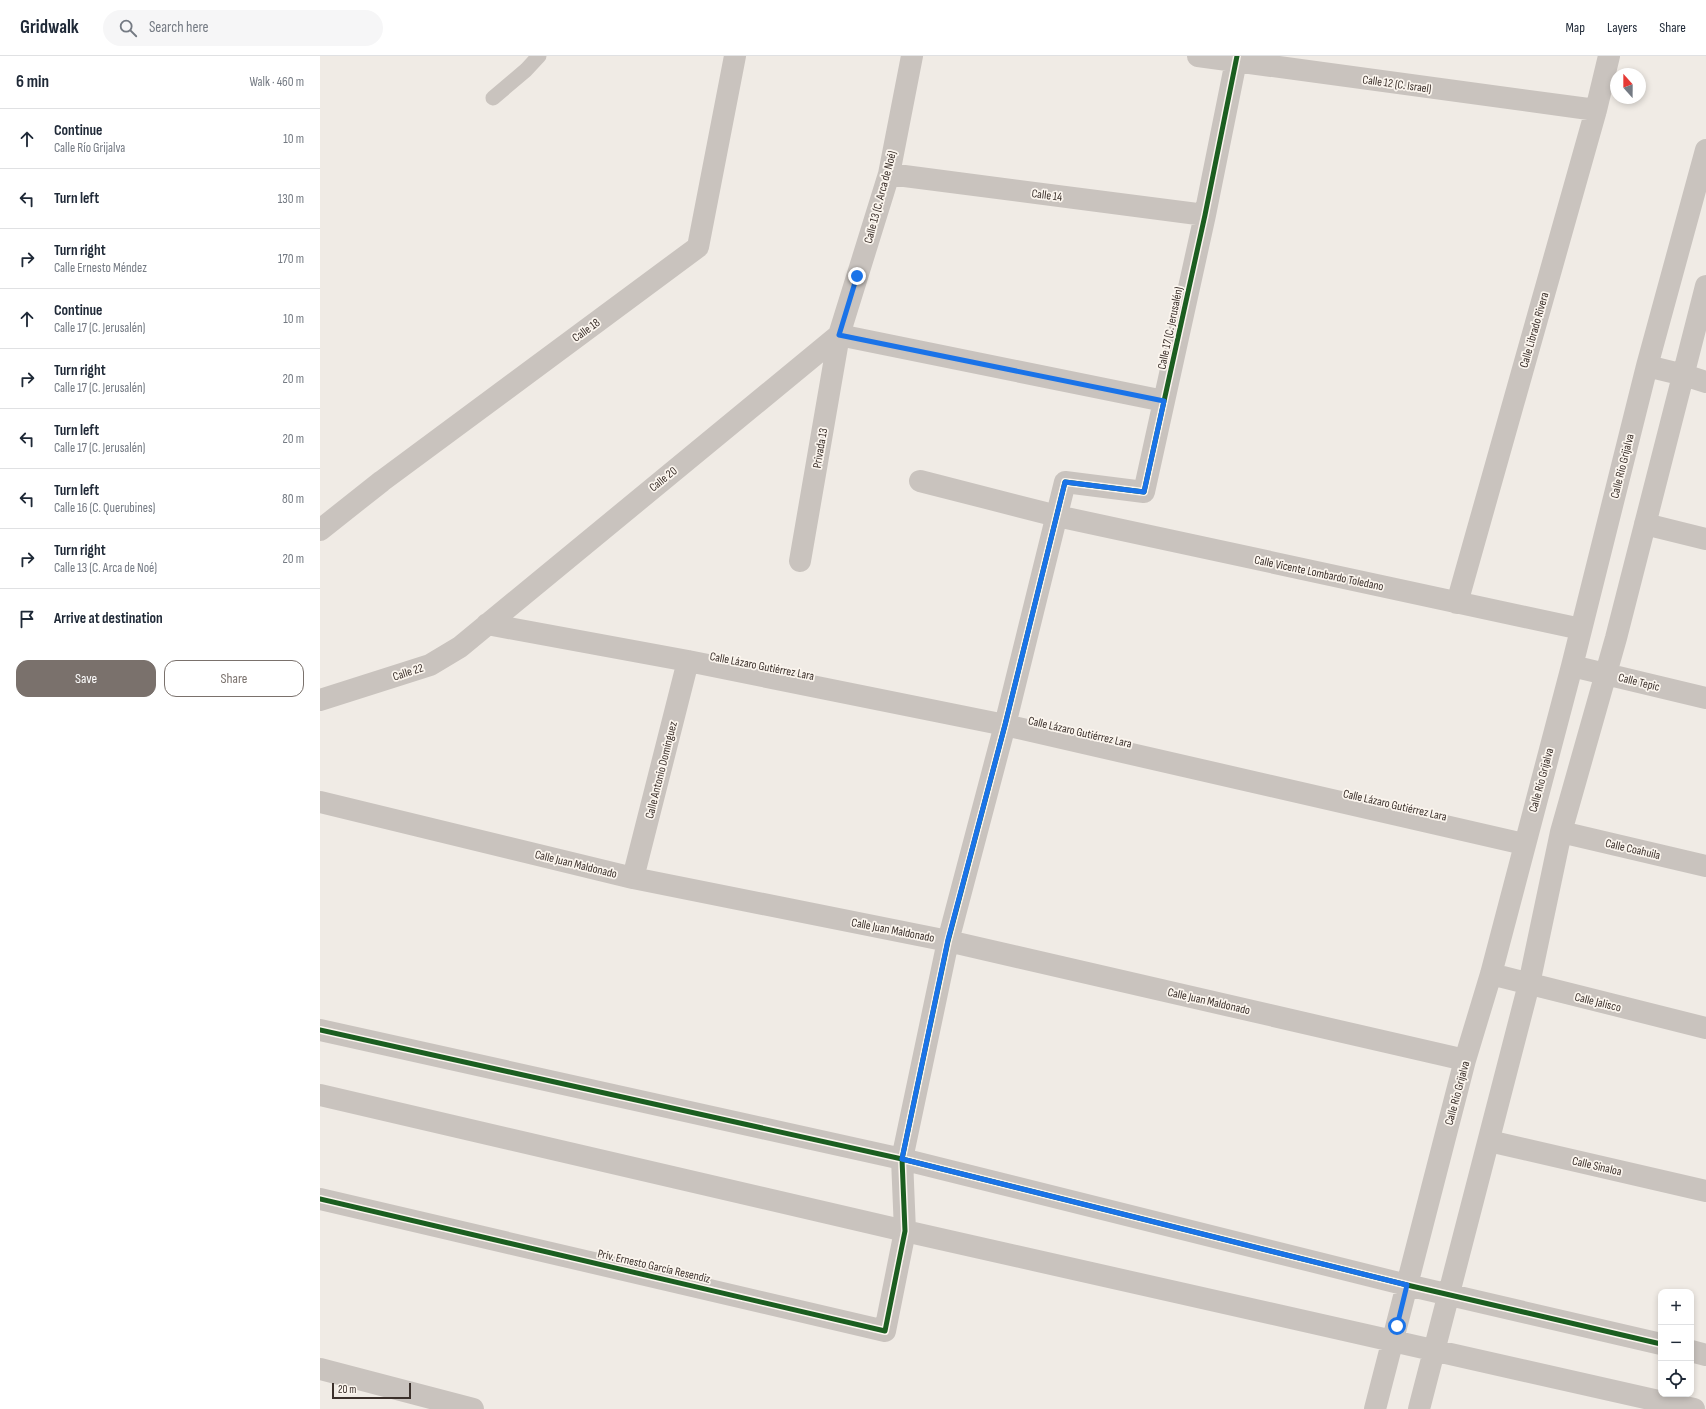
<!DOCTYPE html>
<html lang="en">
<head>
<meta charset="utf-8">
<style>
  :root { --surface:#fff; --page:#f6f6f7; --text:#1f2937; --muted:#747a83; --line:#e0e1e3; --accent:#7a716c }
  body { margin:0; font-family:"Sofia Sans Condensed",sans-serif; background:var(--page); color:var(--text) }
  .controls { position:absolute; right:12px; bottom:12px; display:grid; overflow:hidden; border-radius:8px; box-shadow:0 2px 6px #0003 }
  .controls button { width:36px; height:36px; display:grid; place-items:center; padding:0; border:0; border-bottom:1px solid var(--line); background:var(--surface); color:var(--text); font:20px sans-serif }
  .compass { position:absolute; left:1290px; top:12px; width:36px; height:36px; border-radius:50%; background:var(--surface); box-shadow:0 2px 6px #0003; rotate:339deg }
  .scale { position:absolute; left:12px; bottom:10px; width:79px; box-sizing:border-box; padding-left:4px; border:2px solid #3b302b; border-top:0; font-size:11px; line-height:14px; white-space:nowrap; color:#3b302b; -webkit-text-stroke:3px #fbf5ee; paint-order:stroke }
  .stop { position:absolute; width:12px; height:12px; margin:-9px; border:3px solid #1a73e8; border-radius:50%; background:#fff }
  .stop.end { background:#1a73e8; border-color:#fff; box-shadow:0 1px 4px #0008 }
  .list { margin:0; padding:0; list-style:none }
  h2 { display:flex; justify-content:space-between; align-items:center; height:52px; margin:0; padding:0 16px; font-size:17px }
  h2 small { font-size:13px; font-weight:400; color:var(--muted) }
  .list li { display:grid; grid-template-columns:26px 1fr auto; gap:12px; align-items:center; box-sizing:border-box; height:60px; padding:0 16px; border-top:1px solid var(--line) }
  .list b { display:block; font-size:15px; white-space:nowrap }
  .list p { margin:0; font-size:13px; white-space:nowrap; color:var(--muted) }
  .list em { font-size:13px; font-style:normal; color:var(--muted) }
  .actions { display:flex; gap:8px; padding:12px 16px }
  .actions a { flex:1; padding:9px 0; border:1px solid var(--accent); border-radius:12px; text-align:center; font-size:14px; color:var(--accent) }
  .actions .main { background:var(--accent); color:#fff }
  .icon { flex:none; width:22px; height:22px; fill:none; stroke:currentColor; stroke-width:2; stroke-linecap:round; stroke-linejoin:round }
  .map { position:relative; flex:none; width:1386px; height:1353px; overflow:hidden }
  header { display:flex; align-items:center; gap:24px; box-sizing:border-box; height:56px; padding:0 20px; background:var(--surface); border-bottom:1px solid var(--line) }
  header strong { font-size:19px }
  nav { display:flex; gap:22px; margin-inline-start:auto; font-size:14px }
  .search { width:280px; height:36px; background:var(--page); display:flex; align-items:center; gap:10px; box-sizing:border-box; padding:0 14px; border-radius:22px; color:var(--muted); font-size:15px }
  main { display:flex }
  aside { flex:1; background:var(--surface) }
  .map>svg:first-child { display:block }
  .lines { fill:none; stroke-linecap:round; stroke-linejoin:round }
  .lane { stroke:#c9c3be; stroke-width:15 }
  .street { stroke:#c9c3be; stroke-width:22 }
  .cycleway-casing { stroke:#fbf5ee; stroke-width:8 }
  .cycleway { stroke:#1b5e20; stroke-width:5 }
  .route { stroke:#1a73e8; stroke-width:5 }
  .labels { text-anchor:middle; stroke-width:3.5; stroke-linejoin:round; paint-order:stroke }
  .street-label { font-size:12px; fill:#3b302b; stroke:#fbf5ee }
</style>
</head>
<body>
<header>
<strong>Gridwalk</strong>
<div class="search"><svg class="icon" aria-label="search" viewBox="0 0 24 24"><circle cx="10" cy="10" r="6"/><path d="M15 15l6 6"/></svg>Search here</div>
<nav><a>Map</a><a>Layers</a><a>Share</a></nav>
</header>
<main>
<aside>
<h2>6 min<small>Walk · 460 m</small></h2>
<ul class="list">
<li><svg class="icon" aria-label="ahead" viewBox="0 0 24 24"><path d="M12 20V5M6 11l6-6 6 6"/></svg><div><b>Continue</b><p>Calle Río Grijalva</p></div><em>10 m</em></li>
<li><svg class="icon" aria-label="left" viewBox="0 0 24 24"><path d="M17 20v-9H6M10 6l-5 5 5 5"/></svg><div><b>Turn left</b></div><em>130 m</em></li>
<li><svg class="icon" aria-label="right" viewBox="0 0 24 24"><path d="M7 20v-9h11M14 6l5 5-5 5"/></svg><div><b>Turn right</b><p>Calle Ernesto Méndez</p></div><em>170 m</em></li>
<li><svg class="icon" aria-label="ahead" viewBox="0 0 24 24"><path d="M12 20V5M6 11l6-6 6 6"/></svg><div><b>Continue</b><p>Calle 17 (C. Jerusalén)</p></div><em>10 m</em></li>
<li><svg class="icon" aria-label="right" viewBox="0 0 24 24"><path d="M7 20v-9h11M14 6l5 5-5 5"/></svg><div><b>Turn right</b><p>Calle 17 (C. Jerusalén)</p></div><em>20 m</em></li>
<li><svg class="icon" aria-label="left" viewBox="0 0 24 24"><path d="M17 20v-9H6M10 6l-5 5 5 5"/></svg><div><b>Turn left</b><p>Calle 17 (C. Jerusalén)</p></div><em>20 m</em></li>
<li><svg class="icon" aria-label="left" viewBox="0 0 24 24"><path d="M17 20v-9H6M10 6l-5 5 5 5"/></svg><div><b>Turn left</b><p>Calle 16 (C. Querubines)</p></div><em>80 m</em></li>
<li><svg class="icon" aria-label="right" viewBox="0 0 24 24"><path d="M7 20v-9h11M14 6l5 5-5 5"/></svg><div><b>Turn right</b><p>Calle 13 (C. Arca de Noé)</p></div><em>20 m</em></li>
<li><svg class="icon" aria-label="arrive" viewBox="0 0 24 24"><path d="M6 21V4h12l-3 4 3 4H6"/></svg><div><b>Arrive at destination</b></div></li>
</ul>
<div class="actions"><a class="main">Save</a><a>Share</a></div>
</aside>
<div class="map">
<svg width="1386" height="1353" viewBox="0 0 1386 1353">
  <rect width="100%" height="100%" fill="#f0ebe5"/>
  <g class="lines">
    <path class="lane" d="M173 42 206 14 219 0"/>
    <path class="street" d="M878 0 1276 54
      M569 118 885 159
      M519 279 844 345
      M1327 310 1364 319 1386 326
      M600 425 737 460 1261 573
      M1325 468 1386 483
      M0 474 62 425 378 191 415 0
      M480 505 519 279 569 118 592 0
      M1137 547 1276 54 1289 0
      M167 568 368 605 685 669 1204 788
      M1252 610 1386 642
      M0 644 110 609 140 591 519 279
      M0 746 313 822 628 885 1145 1004
      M1241 776 1386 810
      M313 822 368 605
      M1171 918 1386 972
      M0 974 582 1103 1087 1229 1341 1288
      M0 1039 585 1175 1374 1353
      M1169 1085 1386 1135
      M0 1143 565 1275 585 1175 582 1103 628 885 685 669 745 426 824 436 885 159 917 0
      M1371 1295 1386 1299
      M0 1313 153 1353
      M1055 1353 1145 1004 1171 918 1252 610 1327 310 1386 94
      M1099 1353 1209 928 1241 776 1296 582 1386 230"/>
    <defs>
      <path id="cycleway" d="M0 974 582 1103 1087 1229 1341 1288
        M0 1143 565 1275 585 1175 582 1103 628 885 685 669 745 426 824 436 885 159 917 0"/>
    </defs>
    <use href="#cycleway" class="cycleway-casing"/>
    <use href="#cycleway" class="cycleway"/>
  </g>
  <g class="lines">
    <path class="route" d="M537 220 519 279 844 345 824 436 745 426 685 669 628 884 582 1103 1087 1229 1077 1270"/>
  </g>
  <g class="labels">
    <g class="street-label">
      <text transform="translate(1077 28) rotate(8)" y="4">Calle 12 (C. Israel)</text>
      <text transform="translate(727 139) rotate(7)" y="4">Calle 14</text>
      <text transform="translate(560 141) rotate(-75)" y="4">Calle 13 (C. Arca de Noé)</text>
      <text transform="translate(850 272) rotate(-78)" y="4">Calle 17 (C. Jerusalén)</text>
      <text transform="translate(266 274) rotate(-36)" y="4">Calle 18</text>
      <text transform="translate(1214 274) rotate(-74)" y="4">Calle Librado Rivera</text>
      <text transform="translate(500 392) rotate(-80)" y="4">Privada 13</text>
      <text transform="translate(1302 410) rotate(-76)" y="4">Calle Río Grijalva</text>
      <text transform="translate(343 423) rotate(-39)" y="4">Calle 20</text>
      <text transform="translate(999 517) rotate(12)" y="4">Calle Vicente Lombardo Toledano</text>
      <text transform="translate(442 610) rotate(11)" y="4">Calle Lázaro Gutiérrez Lara</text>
      <text transform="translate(88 616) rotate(-18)" y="4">Calle 22</text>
      <text transform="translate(1319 626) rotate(14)" y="4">Calle Tepic</text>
      <text transform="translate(760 676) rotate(13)" y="4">Calle Lázaro Gutiérrez Lara</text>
      <text transform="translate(341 714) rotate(-76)" y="4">Calle Antonio Domínguez</text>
      <text transform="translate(1221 724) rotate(-75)" y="4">Calle Río Grijalva</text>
      <text transform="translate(1075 749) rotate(13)" y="4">Calle Lázaro Gutiérrez Lara</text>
      <text transform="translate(1313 793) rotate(13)" y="4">Calle Coahuila</text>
      <text transform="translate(256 808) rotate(14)" y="4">Calle Juan Maldonado</text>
      <text transform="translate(573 874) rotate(11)" y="4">Calle Juan Maldonado</text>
      <text transform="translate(889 945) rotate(13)" y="4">Calle Juan Maldonado</text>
      <text transform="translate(1278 946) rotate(14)" y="4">Calle Jalisco</text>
      <text transform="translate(1137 1037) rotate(-75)" y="4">Calle Río Grijalva</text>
      <text transform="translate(1277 1110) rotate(13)" y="4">Calle Sinaloa</text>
      <text transform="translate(334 1210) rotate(13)" y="4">Priv. Ernesto García Resendiz</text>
    </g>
  </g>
</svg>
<div class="controls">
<button>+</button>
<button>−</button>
<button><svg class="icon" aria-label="locate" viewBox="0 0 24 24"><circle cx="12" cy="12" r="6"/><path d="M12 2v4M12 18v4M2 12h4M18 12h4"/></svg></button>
</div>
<svg class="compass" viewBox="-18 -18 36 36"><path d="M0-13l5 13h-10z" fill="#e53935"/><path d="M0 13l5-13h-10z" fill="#747a83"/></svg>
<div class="scale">20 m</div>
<div class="stop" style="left:1077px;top:1270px"></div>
<div class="stop end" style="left:537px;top:220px"></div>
</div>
</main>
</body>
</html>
